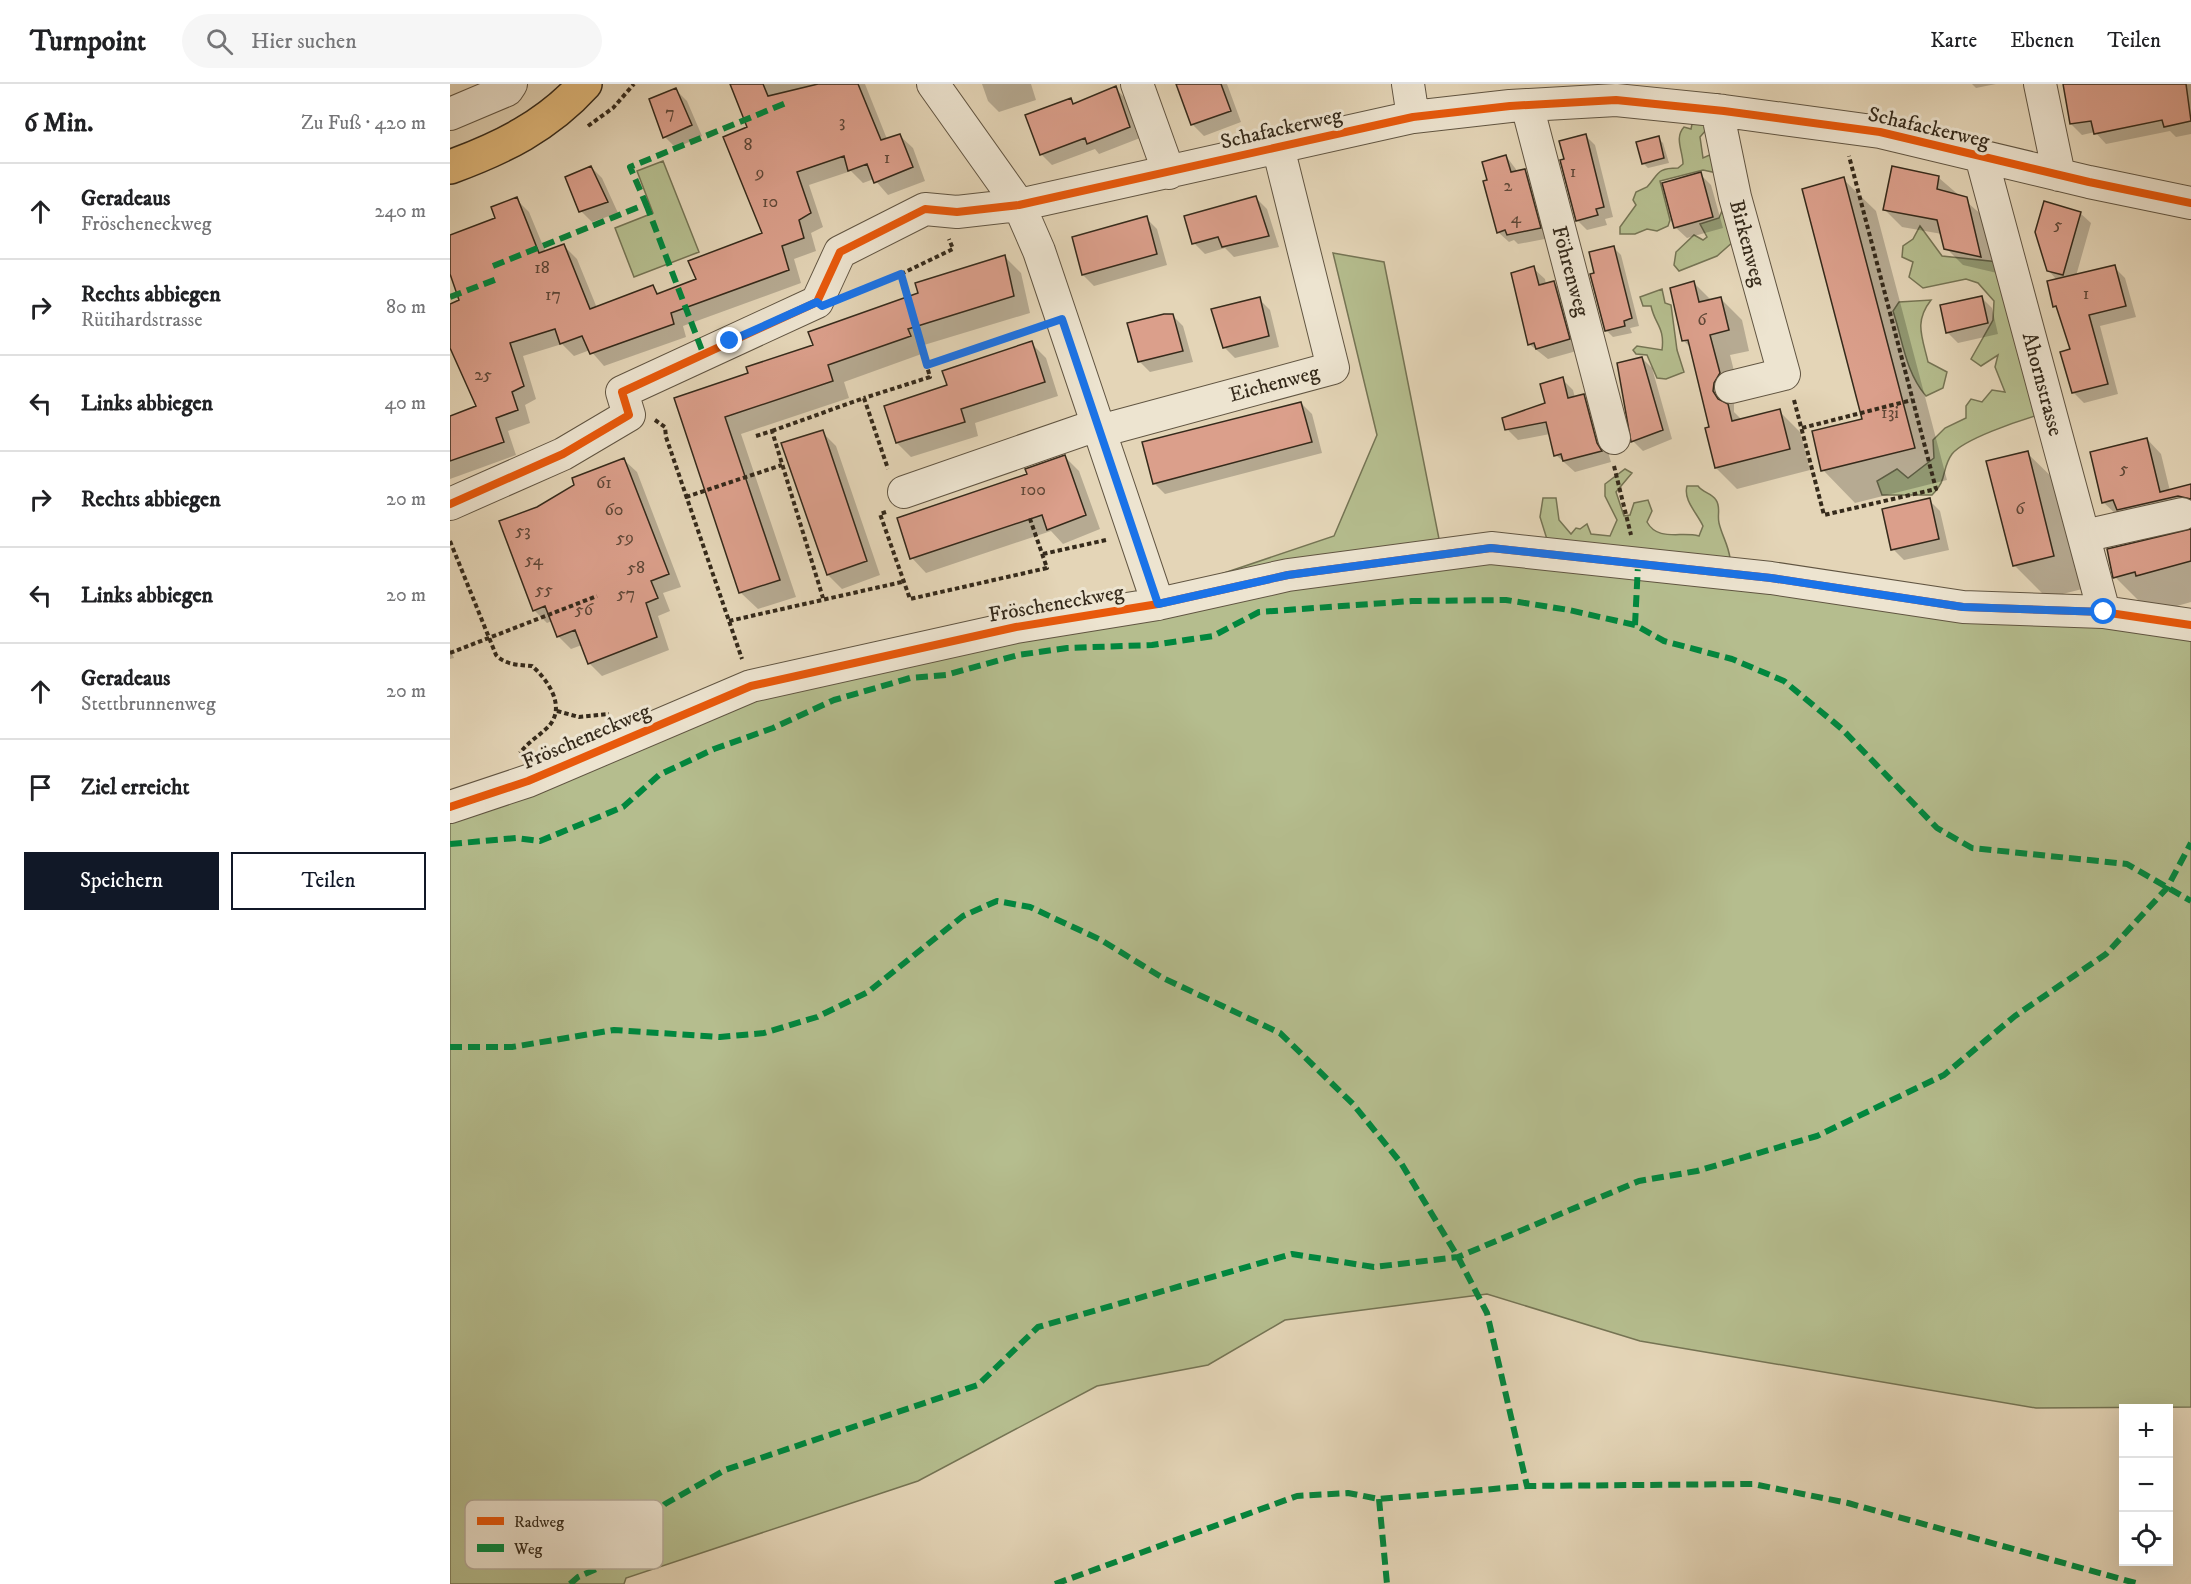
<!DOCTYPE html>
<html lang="de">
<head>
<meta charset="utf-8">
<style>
  :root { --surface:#fff; --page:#f6f6f6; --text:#202124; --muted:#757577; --line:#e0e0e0; --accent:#111827 }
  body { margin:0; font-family:"IM FELL DW Pica",serif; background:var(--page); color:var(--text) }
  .controls { position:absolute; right:18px; bottom:18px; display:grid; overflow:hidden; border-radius:0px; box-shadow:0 6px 24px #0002 }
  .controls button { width:54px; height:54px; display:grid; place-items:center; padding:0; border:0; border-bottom:2px solid var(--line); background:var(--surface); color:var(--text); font:30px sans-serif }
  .stop { position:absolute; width:18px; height:18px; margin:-14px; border:4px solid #1a73e8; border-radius:50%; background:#fff }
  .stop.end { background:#1a73e8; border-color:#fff; box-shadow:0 2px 6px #0008 }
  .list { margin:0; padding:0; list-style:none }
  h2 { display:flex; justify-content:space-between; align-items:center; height:78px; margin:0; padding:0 24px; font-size:26px }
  h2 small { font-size:20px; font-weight:400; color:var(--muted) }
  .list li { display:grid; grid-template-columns:39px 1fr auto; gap:18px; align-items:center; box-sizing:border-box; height:96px; padding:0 24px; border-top:2px solid var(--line) }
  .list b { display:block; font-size:22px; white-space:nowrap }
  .list p { margin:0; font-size:20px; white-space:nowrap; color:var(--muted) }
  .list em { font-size:20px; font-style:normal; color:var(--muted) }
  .actions { display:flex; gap:12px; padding:18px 24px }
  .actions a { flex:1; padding:14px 0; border:2px solid var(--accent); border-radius:0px; text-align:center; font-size:21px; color:var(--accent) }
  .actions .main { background:var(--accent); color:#fff }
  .icon { flex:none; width:33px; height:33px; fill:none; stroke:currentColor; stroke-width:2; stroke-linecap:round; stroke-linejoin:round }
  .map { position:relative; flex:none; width:1741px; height:1500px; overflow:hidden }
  header { display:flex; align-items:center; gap:36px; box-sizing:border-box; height:84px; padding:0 30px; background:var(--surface); border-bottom:2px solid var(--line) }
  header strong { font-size:28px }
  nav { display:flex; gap:33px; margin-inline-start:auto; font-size:21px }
  .search { width:420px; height:54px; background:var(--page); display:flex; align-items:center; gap:15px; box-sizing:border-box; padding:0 21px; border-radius:33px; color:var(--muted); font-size:22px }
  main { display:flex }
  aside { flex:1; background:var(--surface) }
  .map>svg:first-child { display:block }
  .green { fill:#b5bd8e; stroke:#757454; stroke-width:1.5 }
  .shadow { fill:#0003 }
  .building { fill:#db9f8b; stroke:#352a1b; stroke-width:1.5 }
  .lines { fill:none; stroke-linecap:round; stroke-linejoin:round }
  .minor-casing { stroke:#615542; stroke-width:34 }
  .major-casing { stroke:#352a1b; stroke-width:36 }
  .path { stroke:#352a1b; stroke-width:4; stroke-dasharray:4.5 3; stroke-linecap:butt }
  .minor { stroke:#ede4d0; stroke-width:32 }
  .major { stroke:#e2ba7c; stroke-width:33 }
  .quiet { stroke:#00873e; stroke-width:6; stroke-dasharray:12 6; stroke-linecap:butt }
  .cycleway-casing { stroke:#ede4d0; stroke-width:11 }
  .cycleway { stroke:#e8590c; stroke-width:8 }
  .route { stroke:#1a73e8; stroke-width:8 }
  .labels { text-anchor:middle; stroke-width:6; stroke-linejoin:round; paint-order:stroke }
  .number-label { font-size:18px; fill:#5e4737 }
  .street-label { font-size:21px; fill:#352a1b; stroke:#ede4d0 }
  .key { fill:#ede4d0; stroke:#b6ac9a; stroke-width:1.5 }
  .key-label { font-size:16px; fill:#352a1b }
</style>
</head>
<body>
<header>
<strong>Turnpoint</strong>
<div class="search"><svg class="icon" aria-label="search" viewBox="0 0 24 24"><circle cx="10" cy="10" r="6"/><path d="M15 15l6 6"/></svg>Hier suchen</div>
<nav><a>Karte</a><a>Ebenen</a><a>Teilen</a></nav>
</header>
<main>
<aside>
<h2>6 Min.<small>Zu Fuß · 420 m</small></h2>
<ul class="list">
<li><svg class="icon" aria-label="ahead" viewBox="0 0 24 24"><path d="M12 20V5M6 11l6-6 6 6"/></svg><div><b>Geradeaus</b><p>Fröscheneckweg</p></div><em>240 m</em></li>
<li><svg class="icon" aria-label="right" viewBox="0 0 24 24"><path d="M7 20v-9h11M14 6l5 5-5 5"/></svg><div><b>Rechts abbiegen</b><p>Rütihardstrasse</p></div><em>80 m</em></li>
<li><svg class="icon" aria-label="left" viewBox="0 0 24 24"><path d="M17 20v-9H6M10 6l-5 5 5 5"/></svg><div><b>Links abbiegen</b></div><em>40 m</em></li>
<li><svg class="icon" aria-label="right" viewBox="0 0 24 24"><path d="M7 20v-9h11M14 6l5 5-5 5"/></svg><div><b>Rechts abbiegen</b></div><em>20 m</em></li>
<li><svg class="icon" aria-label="left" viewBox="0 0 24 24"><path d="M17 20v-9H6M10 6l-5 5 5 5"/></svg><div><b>Links abbiegen</b></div><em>20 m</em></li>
<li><svg class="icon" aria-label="ahead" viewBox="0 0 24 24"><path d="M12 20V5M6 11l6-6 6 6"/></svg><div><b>Geradeaus</b><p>Stettbrunnenweg</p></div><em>20 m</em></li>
<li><svg class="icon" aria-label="arrive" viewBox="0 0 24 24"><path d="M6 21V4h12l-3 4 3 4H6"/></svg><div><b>Ziel erreicht</b></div></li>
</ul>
<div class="actions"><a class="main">Speichern</a><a>Teilen</a></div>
</aside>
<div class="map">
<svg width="1741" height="1500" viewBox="0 0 1741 1500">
  <rect width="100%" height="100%" fill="#e4d5b7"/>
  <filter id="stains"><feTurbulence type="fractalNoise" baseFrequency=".00333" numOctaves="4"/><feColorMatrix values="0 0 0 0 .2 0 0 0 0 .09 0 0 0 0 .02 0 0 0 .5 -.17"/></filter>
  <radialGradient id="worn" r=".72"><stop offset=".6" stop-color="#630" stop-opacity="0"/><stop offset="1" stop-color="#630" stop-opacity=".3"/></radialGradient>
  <path class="green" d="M1262 39 1250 53 1253 74 1264 69 1267 89 1253 86 1210 97 1220 136 1218 142 1207 147 1197 145 1185 150H1170V143L1186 121 1183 116 1186 108 1197 103C1209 90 1206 84 1228 84L1233 80C1233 67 1224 54 1234 43L1241 45 1242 40Z
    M213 77 249 168 184 193 165 144 203 129 187 87Z
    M1272 127 1279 129 1284 157 1267 172 1229 187 1224 181 1226 168 1244 151 1253 156 1257 153 1250 140 1269 134Z
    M1470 142 1492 172 1549 178 1588 331C1568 337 1514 355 1502 370 1491 385 1498 396 1482 411H1432L1427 397 1447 385 1458 394 1484 374 1483 356 1495 344 1516 334V322L1521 315 1532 318 1542 306 1555 308 1545 283 1548 271 1531 282 1521 275 1543 236 1544 217 1528 199 1516 195 1473 204 1459 193 1463 178 1452 173 1453 162 1463 155Z
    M883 169 934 178 992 470 1741 541V1323L1586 1324 1190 1257 1037 1210 835 1236 758 1281 647 1302 468 1397 176 1494 174 1500H0V730L306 613 617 542 884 452 927 351Z
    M1212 205 1215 219 1221 221 1227 266 1234 288 1216 295 1207 294 1197 271 1186 270 1183 266 1187 262 1212 266C1215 243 1205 241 1201 222H1193L1190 213Z
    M1481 216C1464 238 1472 252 1478 278L1497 288 1493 304 1476 312C1455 287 1453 257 1443 227L1449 218Z
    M1175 385 1182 389 1166 408 1174 432 1180 431 1184 419 1198 416 1202 427 1197 438C1208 458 1231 447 1249 452L1253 442C1247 429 1233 416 1237 402H1248C1253 409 1262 409 1266 416 1271 423 1267 431 1269 439 1272 452 1278 460 1280 474L1100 465 1090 433 1093 414H1106L1109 436 1121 450 1126 444 1130 445 1137 440 1141 450 1160 452 1167 436 1155 412V400Z"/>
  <path class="shadow" d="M282 0H415L437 55 449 51 463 64 475 97 438 111 424 95 413 99 401 87 359 101 373 143 361 149 366 167 344 175 351 199 233 242 236 253 154 282 140 266 124 272 112 260 73 272 86 315 75 321 80 339 58 347 66 371 0 395V333L28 323 0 254V221L11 217 0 185V153L47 135 66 115 79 128 96 169 113 161 127 175 147 224 202 203 210 211 248 196 314 150 299 44Z
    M532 0H581L586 16 549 28 538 17Z
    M728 0H777L791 38 754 52 743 41Z
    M1522 0H1546L1526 4Z
    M1614 0H1741V50L1726 53 1720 47 1656 60 1645 48 1632 51 1621 40Z
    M665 4 676 15 690 54 649 70 645 65 602 81 591 70 620 16 625 21Z
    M226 6 237 17 252 52 226 64 215 53Z
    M1135 51 1145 61 1163 133 1155 135 1157 141 1137 146 1127 136 1116 76Z
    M1208 54 1213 59 1219 79 1198 84 1193 79Z
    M1056 72 1068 88 1075 87 1085 97 1100 154 1068 160 1064 156 1059 158 1048 148Z
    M141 83 152 94 168 129 142 138 131 127Z
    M1250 90 1261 101 1273 144 1237 154 1225 143Z
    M1489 94 1533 132 1547 189 1513 181 1496 164 1492 150 1452 143 1435 126Z
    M1393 95 1426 127 1497 396 1405 419 1373 386 1414 336Z
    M806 114 817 125 829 163 784 173 775 164 755 170 744 159Z
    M1630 129 1641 139 1626 192 1664 183 1675 194 1686 233 1650 242 1668 310 1634 319 1623 308 1622 266 1609 227 1605 222 1607 196 1598 186Z
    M696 134 707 145 717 181 644 202 633 191Z
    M1163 163 1171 171 1189 242 1180 244 1182 249 1163 253 1156 246Z
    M554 172 571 189 580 229 474 261 477 268 394 298 399 314 291 350 346 513 308 525 291 509 226 315 300 290 364 262Z
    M1083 184 1095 195 1096 201 1104 199 1115 210 1130 266 1098 275 1079 260Z
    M1244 199 1262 217 1271 215 1292 236 1299 267 1280 271 1290 311 1284 320V328L1292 336 1329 327 1350 348 1360 386 1287 405 1266 384 1261 344 1242 265 1234 257Z
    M1531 213 1542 224 1548 250 1508 259 1497 248Z
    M809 215 820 226 829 263 785 274 774 263Z
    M722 231 733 242 743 278 700 288 689 277Z
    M581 259 596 274 608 312 525 339 528 352 461 373 447 359 499 302Z
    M1192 274 1202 284 1222 355 1193 367 1183 357Z
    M1112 295 1123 306 1125 314 1133 311 1144 322 1161 378 1125 388 1106 371 1100 350 1068 356 1057 345 1096 320Z
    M851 319 862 330 872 369 715 410 704 399Z
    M372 348 386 362 430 491 392 505 378 491 333 360Z
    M1697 355 1711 370 1720 407 1741 402V427L1668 432 1653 418Z
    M1577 369 1610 401 1636 504 1597 514 1564 481Z
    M615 373 629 387 650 445 613 460 601 447 476 489 462 474 579 391Z
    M174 376 187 388 231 503 213 509 220 527 208 532 219 566 152 592 139 579 132 561 121 565 108 552 102 537 97 539 84 526 88 424Z
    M1479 416 1490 427 1499 466 1454 476 1443 465Z
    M1741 446V518L1720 524 1717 521 1697 525 1665 493Z
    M0 564 4 574 0 575Z"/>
  <path class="building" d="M280 0H313L318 12 368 0H408L431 56 450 50 463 83 424 99 417 80 398 87 394 72 347 88 361 129 349 136 354 154 332 162 339 186 221 229 224 240 140 270 132 252 110 260 105 245 60 259 74 302 62 308 68 326 46 334 54 358 0 377V332L26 322 0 264V220L9 216 0 190V151L45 134 41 123 67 113 89 169 114 160 140 225 203 201 207 210 246 195 238 177 312 149 273 53 297 43Z
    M726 0H771L781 27 741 41Z
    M1613 0H1736L1741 37 1714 43 1712 36 1644 50 1641 37 1620 40Z
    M666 2 680 43 637 60 635 54 590 71 575 31 621 14 623 20Z
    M226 4 242 41 213 54 199 15Z
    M1136 50 1154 123 1146 125 1148 131 1126 137 1110 76 1114 75 1109 57Z
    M1209 52 1214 74 1192 80 1186 58Z
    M1056 71 1061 88 1075 85 1091 144 1057 151 1055 146 1047 149 1033 97 1037 96 1032 78Z
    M141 82 158 118 129 128 115 93Z
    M1442 82 1489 92 1487 105 1517 113 1531 173 1494 165 1487 136 1433 126Z
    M1251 88 1263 133 1224 144 1212 99Z
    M1394 93 1465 364 1371 387 1362 347 1412 335 1352 105Z
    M806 112 819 152 772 163 768 153 742 160 734 132Z
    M1594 117 1631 128 1613 191 1597 187 1585 148Z
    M697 132 707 170 632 191 622 153Z
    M1164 162 1182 234 1174 237 1175 242 1155 247 1140 190 1144 189 1139 168Z
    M555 171 564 212 458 245 461 252 378 281 383 297 275 333 330 496 289 509 224 314 298 289 296 283 363 261 358 248 468 209 465 199Z
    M1665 181 1676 222 1639 231 1658 300 1622 309 1610 268 1620 265 1606 222 1603 223 1597 197Z
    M1084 182 1089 201 1104 197 1120 255 1086 265 1084 259 1078 261 1061 189Z
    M1244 197 1249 218 1271 213 1279 246 1260 251 1270 289 1264 299 1263 307 1268 315 1278 320 1282 337 1330 325 1340 365 1265 384 1255 344 1259 343 1238 256 1232 257 1220 204Z
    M1532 212 1538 239 1496 249 1490 221Z
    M810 213 819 252 773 264 761 225Z
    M714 230H723L733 267 688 278 677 239Z
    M582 257 595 298 511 325 515 338 446 359 434 322 497 301 492 287Z
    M1192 273 1213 346 1181 358 1167 279Z
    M1113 293 1118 314 1134 310 1147 359 1152 367 1113 377 1111 370 1104 372 1096 338 1055 346 1052 334 1095 319 1090 300Z
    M851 318 862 358 703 400 692 358Z
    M373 346 417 477 377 491 331 359Z
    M1697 354 1710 408 1741 400V415L1728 412 1667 426 1663 416 1652 419 1640 368Z
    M1578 367 1604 472 1563 482 1536 377Z
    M615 371 636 431 597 446 592 431 460 475 447 434 577 390 575 385Z
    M174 374 219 490 201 497 208 514 196 519 207 553 138 580 125 546 107 553 95 522 83 527 49 437 87 423 124 401 122 394Z
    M1480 414 1489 455 1441 466 1432 425Z
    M1741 445V477L1686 492 1685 488 1663 494 1657 465Z"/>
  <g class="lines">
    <defs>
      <path id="minor" d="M483 0 569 121 589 167 708 520
        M687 0 719 89
        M958 0 963 33
        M1590 0 1609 91
        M1077 21 1164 354
        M1267 26 1285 113 1334 290 1281 303
        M0 30 57 6 61 0
        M1531 72 1654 528
        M650 347 883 284 828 63
        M454 408 647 341
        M0 420 113 370 179 331 172 308 367 218 390 168 475 125 507 128 569 121 963 33 1060 22 1166 16 1274 27 1430 48 1639 98 1741 119
        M1634 452 1732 430
        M0 723 78 697 301 602 566 543 708 520 838 491 1041 464 1321 494 1513 523 1653 528 1741 541"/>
      <path id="major" d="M0 83C52 64 97 42 135 0"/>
    </defs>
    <use href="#minor" class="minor-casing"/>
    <use href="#major" class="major-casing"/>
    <path class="path" d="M138 42 163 24 184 0
      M451 190 503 165 499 155
      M404 209 451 190 480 293 414 314
      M477 281 587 243
      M1344 316 1374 431 1486 405 1399 72
      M205 336 215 343 216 353 292 575
      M1352 344 1462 316
      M322 347 414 314 438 385
      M306 352 322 347 373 514
      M1164 382 1181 451
      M236 413 332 381
      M436 428 430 430 460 515 597 484 579 432
      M0 457 46 571C55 581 70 581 82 582 98 596 117 623 98 643 89 652 78 658 70 669
      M593 470 656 456
      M279 537 452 498
      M0 569 147 512
      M107 627 129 633 159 630"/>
    <use href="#minor" class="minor"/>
    <use href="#major" class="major"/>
    <path class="quiet" d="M196 120 253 269
      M43 182 196 120 180 83 336 19
      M0 213 47 195
      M1185 541 1188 481
      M0 760 66 754 90 757 173 723 209 691 264 665 323 644 384 616 460 594 496 591 568 571 617 564 702 561 763 552 809 528 962 517 1056 516 1119 526 1185 541 1214 557 1282 575 1334 597 1392 645 1487 744 1522 764 1677 780 1741 817
      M0 963H62L164 946 270 953 314 949 367 933 418 908 513 832 547 817 580 823 651 856 713 894 830 949 903 1020 951 1079 1008 1173 1037 1229 1077 1402
      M929 1415 937 1500
      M120 1500 128 1493 169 1475 186 1450 215 1420 275 1386 528 1301 588 1243 842 1170 924 1183 1008 1173 1189 1097 1247 1087 1367 1052 1494 991 1565 932 1656 870 1717 804 1741 759
      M605 1500 847 1412 898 1409 929 1415 1077 1402 1303 1400 1398 1419 1689 1500"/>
    <defs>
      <path id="cycleway" d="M0 420 113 370 179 331 172 308 367 218 390 168 475 125 507 128 569 121 963 33 1060 22 1166 16 1274 27 1430 48 1639 98 1741 119
        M0 723 78 697 301 602 566 543 708 520 838 491 1041 464 1321 494 1513 523 1653 528 1741 541"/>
    </defs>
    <use href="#cycleway" class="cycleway-casing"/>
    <use href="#cycleway" class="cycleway"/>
  </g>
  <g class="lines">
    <path class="route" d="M280 257 367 218 372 222 451 190 477 281 612 235 708 520 838 491 1041 464 1321 494 1513 523 1654 528"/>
  </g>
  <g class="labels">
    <g class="number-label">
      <text x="220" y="34">7</text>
      <text x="392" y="43">3</text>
      <text x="298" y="66">8</text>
      <text x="437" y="79">1</text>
      <text x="1123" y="93">1</text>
      <text x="310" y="94">9</text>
      <text x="1058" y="107">2</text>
      <text x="320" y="123">10</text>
      <text x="1066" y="139">4</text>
      <text x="1608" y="146">5</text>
      <text x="92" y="189">18</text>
      <text x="1636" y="215">1</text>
      <text x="103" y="216">17</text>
      <text x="1252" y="241">6</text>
      <text x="33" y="296">25</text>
      <text x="1440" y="334">13i</text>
      <text x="1674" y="390">5</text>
      <text x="154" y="404">61</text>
      <text x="583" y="411">100</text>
      <text x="1570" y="430">6</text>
      <text x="164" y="431">60</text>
      <text x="73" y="452">53</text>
      <text x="175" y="459">59</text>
      <text x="84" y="481">54</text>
      <text x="186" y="489">58</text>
      <text x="94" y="511">55</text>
      <text x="176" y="515">57</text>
      <text x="134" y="531">56</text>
    </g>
    <g class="street-label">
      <text transform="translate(1479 43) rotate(13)" y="7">Schafackerweg</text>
      <text transform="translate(831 44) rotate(-13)" y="7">Schafackerweg</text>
      <text transform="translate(1298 159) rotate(75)" y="7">Birkenweg</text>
      <text transform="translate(1121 187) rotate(75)" y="7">Föhrenweg</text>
      <text transform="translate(824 299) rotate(-15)" y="7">Eichenweg</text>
      <text transform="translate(1593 300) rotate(75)" y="7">Ahornstrasse</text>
      <text transform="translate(606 519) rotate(-10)" y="7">Fröscheneckweg</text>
      <text transform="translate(136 652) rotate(-23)" y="7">Fröscheneckweg</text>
    </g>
  </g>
  <rect x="15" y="1416" width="198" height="69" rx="9" class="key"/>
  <rect x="27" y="1433" width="27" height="8" fill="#e8590c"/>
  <rect x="27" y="1460" width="27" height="8" fill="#00873e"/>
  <g class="key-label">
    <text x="64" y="1443">Radweg</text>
    <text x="64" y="1470">Weg</text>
  </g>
  <rect width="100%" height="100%" filter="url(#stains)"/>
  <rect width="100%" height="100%" fill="url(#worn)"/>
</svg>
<div class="controls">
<button>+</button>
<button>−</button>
<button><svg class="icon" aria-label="locate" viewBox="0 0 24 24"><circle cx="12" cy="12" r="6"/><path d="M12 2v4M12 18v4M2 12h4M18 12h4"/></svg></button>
</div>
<div class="stop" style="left:1654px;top:528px"></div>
<div class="stop end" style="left:280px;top:257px"></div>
</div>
</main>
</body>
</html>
